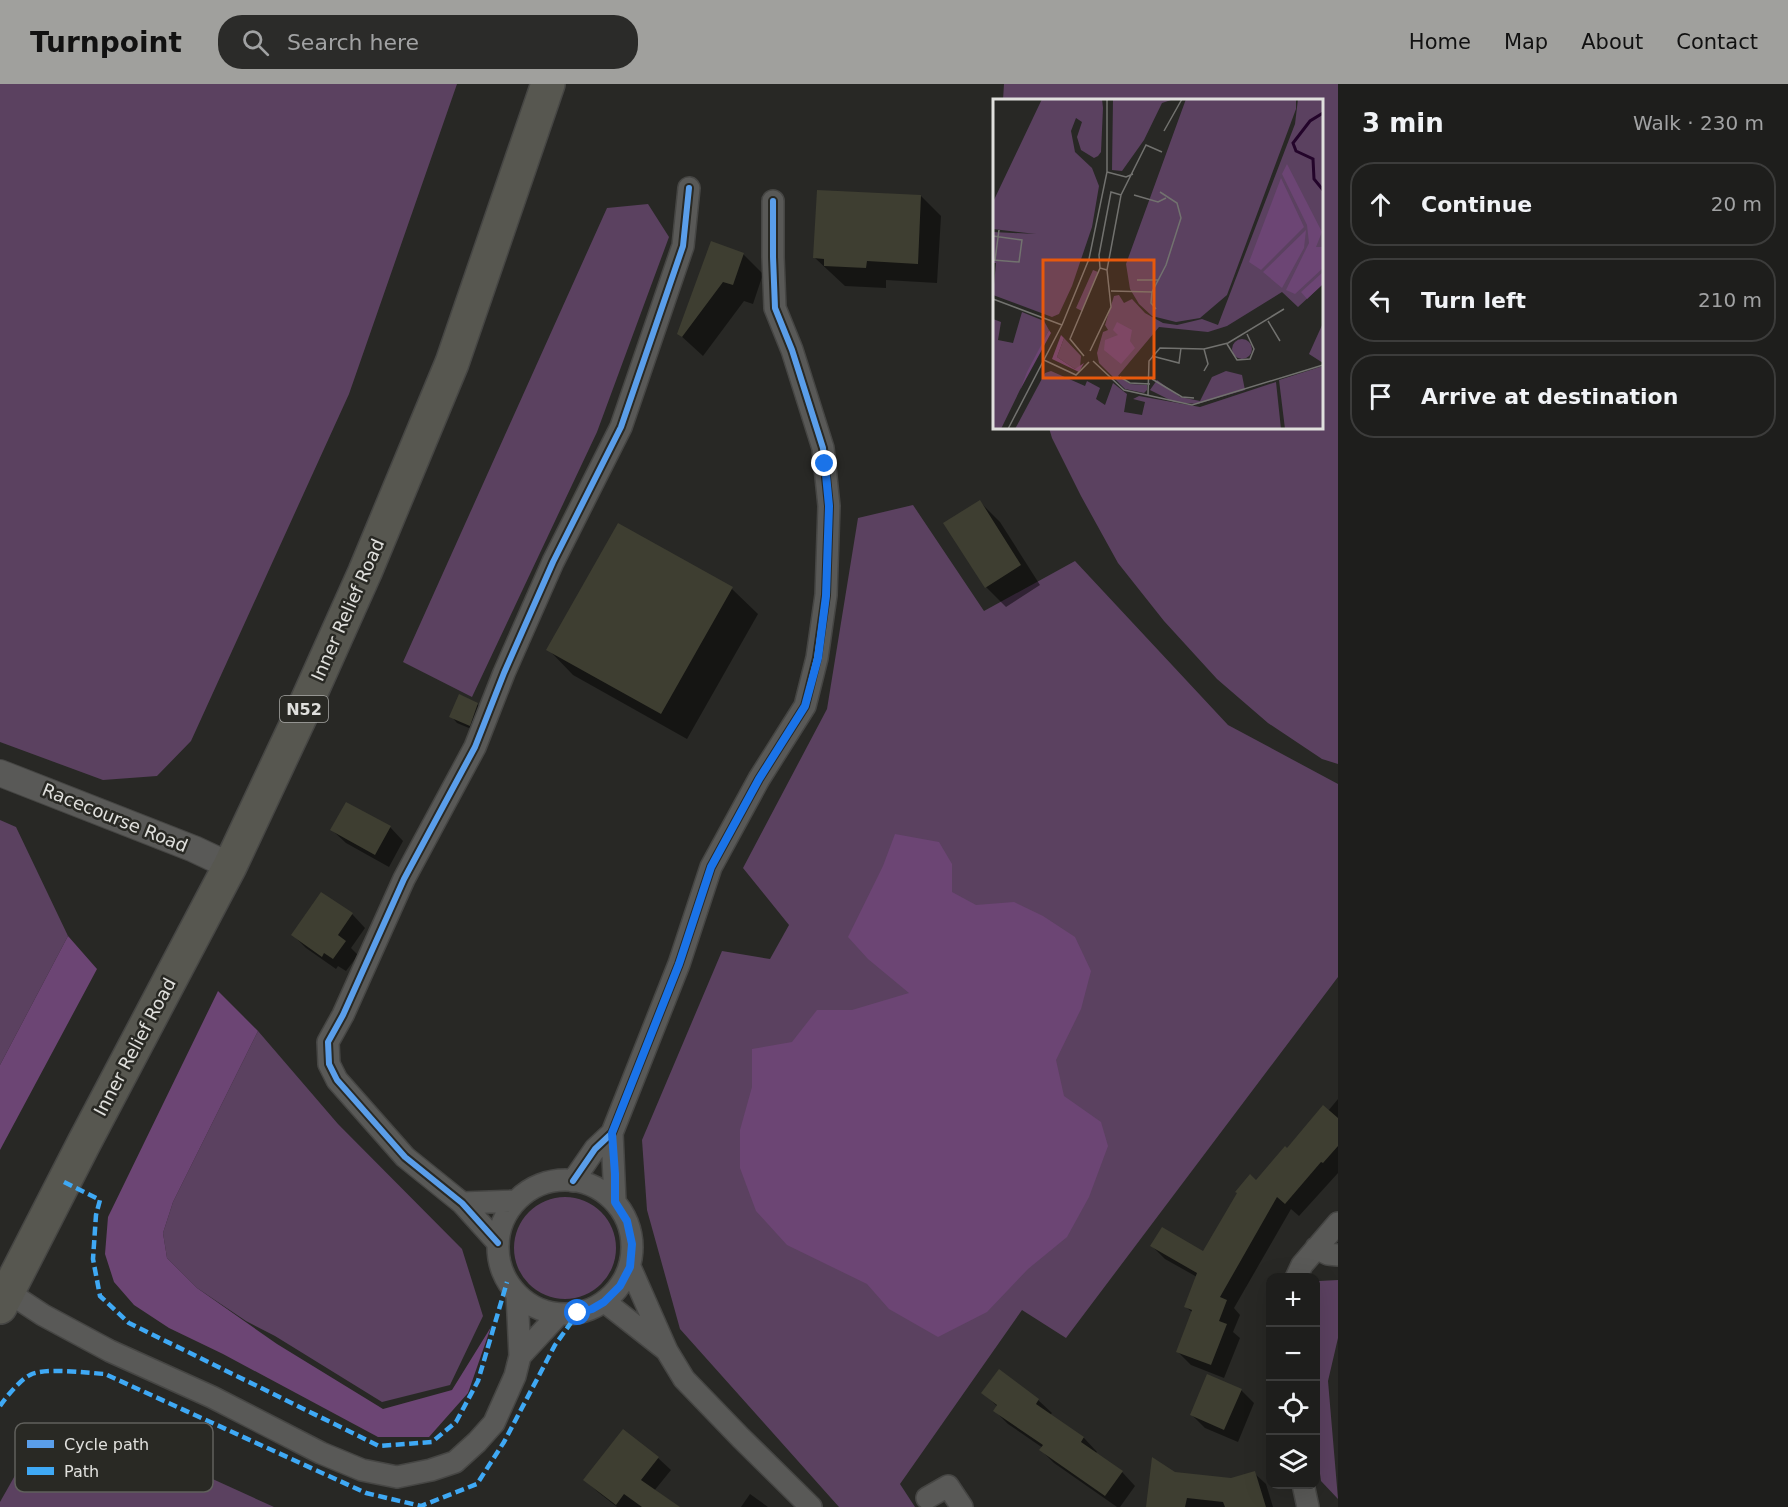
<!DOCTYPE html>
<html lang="en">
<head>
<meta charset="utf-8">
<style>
  :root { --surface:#1e1e1c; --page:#2b2b29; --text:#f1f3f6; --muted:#a1a2a3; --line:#3c3c3b; --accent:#a0a09d }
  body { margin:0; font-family:"DejaVu Sans",sans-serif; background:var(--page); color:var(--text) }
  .controls { position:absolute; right:18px; bottom:18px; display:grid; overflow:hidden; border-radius:12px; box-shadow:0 6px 24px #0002 }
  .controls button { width:54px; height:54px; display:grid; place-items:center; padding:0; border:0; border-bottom:2px solid var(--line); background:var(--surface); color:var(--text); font:30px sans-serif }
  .stop { position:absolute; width:18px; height:18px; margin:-14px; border:4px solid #1a73e8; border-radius:50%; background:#fff }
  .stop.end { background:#1a73e8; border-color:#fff; box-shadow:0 2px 6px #0008 }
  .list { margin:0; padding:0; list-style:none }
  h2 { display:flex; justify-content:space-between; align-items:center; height:78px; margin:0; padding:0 24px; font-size:26px }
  h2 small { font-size:20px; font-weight:400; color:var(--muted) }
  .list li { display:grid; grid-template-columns:39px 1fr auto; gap:18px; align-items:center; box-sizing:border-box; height:84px; margin:0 12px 12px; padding:0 12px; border:2px solid var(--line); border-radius:24px }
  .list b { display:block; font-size:22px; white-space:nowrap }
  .list em { font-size:20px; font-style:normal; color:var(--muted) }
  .icon { flex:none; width:33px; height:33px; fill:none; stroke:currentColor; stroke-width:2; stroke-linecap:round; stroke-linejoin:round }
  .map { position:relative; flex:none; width:1338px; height:1423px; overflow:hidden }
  header { display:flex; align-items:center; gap:36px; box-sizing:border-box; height:84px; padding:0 30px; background:var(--accent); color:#111 }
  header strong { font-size:28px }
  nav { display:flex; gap:33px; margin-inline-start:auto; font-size:21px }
  .search { width:420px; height:54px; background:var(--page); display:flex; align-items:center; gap:15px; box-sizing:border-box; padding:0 21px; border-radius:24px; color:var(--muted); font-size:22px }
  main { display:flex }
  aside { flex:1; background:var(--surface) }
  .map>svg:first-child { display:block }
  .green { fill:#5b4160 }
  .forest { fill:#6c4574 }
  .shadow { fill:#0007 }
  .building { fill:#3e3e31 }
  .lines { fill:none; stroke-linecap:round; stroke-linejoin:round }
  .minor-casing { stroke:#464644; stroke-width:24 }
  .tertiary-casing { stroke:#464644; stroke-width:28 }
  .primary-casing { stroke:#464644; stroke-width:36 }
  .minor { stroke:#595957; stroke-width:21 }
  .tertiary { stroke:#595957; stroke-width:26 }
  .primary { stroke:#575750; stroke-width:33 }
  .quiet { stroke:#3fa9f5; stroke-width:4.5; stroke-dasharray:9 4.5; stroke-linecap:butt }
  .cycleway-casing { stroke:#292924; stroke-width:10 }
  .cycleway { stroke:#5a9eea; stroke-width:6 }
  .route { stroke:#1a73e8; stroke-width:8 }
  .labels { text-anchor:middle; stroke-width:5; stroke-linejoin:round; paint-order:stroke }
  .shield { fill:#292924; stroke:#a9a9a6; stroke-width:1.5 }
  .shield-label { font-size:16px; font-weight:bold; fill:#e0e0dd }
  .street-label { font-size:18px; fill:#e0e0dd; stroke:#292924 }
  .inset-river { fill:none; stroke:#23042a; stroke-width:3 }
  .inset-road { fill:none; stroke:#72726f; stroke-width:1.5 }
  .view { fill:#e8590c; fill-opacity:0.15; stroke:#e8590c; stroke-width:3 }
  .inset-edge { fill:none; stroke:#e0e0dd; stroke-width:3 }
  .key { fill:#292924; stroke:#60605c; stroke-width:1.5 }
  .key-label { font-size:16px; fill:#e0e0dd }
</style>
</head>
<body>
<header>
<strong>Turnpoint</strong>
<div class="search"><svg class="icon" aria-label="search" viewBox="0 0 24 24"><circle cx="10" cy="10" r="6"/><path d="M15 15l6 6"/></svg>Search here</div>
<nav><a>Home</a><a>Map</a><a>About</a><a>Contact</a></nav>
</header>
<main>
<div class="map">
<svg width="1338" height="1423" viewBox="0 0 1338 1423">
  <rect width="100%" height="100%" fill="#282825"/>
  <path class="green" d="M0 0H457L349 310 191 657 157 692 103 696 0 658Z
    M1004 0H1338V680L1322 675 1268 639 1217 595 1164 537 1118 479 1081 412 1052 354 1049 344H1322V16H1003Z
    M648 120 669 153 597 348 472 613 403 578 607 124Z
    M913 421 984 527 1075 477 1228 641 1338 700V893L1066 1254 1022 1226 900 1400 915 1423H839L680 1245 647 1126 642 1056 722 867 770 875 789 841 743 784 827 625 858 434Z
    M0 736 16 743 68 852 0 981Z
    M258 947 338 1040 462 1165 483 1232 450 1301 382 1318 275 1252 246 1237 197 1204 167 1174 163 1149 173 1118Z
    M514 1164a51 51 0 1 1 102 0a51 51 0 1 1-102 0Z
    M1338 1196V1254L1328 1297 1338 1415 1321 1397 1316 1360V1203L1319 1197Z
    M96 1342 274 1423H0V1418L30 1365Z"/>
  <path class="forest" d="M895 750 939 758 952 780V808L976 821 1014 818 1043 832 1075 853 1091 887 1081 925 1056 976 1064 1012 1101 1038 1108 1062 1089 1113 1067 1153 1028 1185 987 1228 938 1253 889 1225 867 1200 787 1161 756 1127 740 1084V1046L752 1003V965L792 958 817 926H852L909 909 868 875 848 853 883 782Z
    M68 852 97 885 0 1066V981Z
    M218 907 258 947 173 1118 163 1149 167 1174 197 1204 277 1260 383 1325 452 1306 491 1243 468 1309 429 1353H378L223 1270 169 1244 134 1221 114 1198 105 1170 108 1133Z"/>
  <path class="shadow" d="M921 112 941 132 937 199 886 196V204L845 202 815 174Z
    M743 170 763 190 753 220 744 217 703 272 679 250Z
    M980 418 1000 438 1040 501 1006 523 986 503Z
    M618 441 732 505 758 530 687 655 573 591 548 565Z
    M460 612 478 621 484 627 476 647 457 639 451 632Z
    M390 743 403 757 389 783 346 759 332 746Z
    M352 830 365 844 351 864 358 871 346 887 338 882 336 885 306 864 293 851Z
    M1338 1015V1089L1299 1132 1291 1125 1234 1224 1240 1231 1233 1248 1240 1254 1224 1294 1191 1281 1178 1268 1193 1229 1186 1223 1197 1193 1165 1175 1152 1162 1203 1169 1256 1098 1328 1027Z
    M1000 1287 1038 1316 1052 1329 1050 1331 1084 1354 1097 1368 1095 1370 1122 1388 1135 1402 1120 1423H1117L1054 1379 1041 1366 1043 1364 1008 1340 995 1327 998 1323 983 1309Z
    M1241 1306 1254 1319 1238 1358 1205 1344 1192 1331Z
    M658 1374 671 1386 654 1407 677 1423H617L598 1408 585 1396Z
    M1254 1389 1266 1400 1273 1423H1147Z
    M750 1410 768 1423H741Z"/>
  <path class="building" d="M817 106 921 111 918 180 867 177 866 184 824 182V175L813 174Z
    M711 157 744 169 733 201 723 198 682 253 677 250Z
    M980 416 1021 481 985 504 943 439Z
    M618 439 733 503 661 630 546 566Z
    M459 610 478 619 470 642 449 633Z
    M346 718 391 742 375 771 330 746Z
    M321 808 353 829 338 851 346 857 333 875 324 869 322 873 291 851Z
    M1323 1021 1338 1034V1062L1323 1079 1321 1078 1285 1120 1277 1113 1220 1213 1227 1216 1219 1237 1227 1240 1211 1281 1176 1268 1192 1226 1184 1223 1197 1189 1150 1162 1162 1143 1203 1167 1237 1109 1235 1108 1250 1090 1256 1096 1285 1062 1287 1064Z
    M999 1285 1039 1315 1036 1320 1084 1353 1081 1358 1123 1387 1105 1412 1039 1366 1043 1361 993 1327 997 1321 981 1309Z
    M1207 1290 1242 1305 1224 1346 1190 1331Z
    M623 1345 659 1373 641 1396 680 1423H642L624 1410 616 1421 583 1396Z
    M1152 1373 1175 1388 1231 1394 1255 1387 1266 1423H1225L1223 1418 1187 1414 1185 1423H1146Z"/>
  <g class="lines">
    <defs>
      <path id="minor" d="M612 1049 615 1118
        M498 1163a67 67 0 1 1 134 0a67 67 0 1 1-134 0Z
        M573 1097 595 1065 612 1049 679 880 711 783 759 695 805 622 817 574 826 511 829 422 823 364 792 266 775 224 773 173V117
        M462 1119 516 1117
        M498 1159 462 1119 405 1073 337 996 329 980 328 958 343 931 404 795 475 663 504 589 553 478 621 343 683 162 689 104
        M1316 1164 1328 1170 1338 1171
        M630 1183 667 1267 684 1295 741 1354 811 1423
        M1296 1194 1302 1181 1338 1139
        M8 1208 43 1231 110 1267 212 1313 321 1369 362 1386 397 1393 431 1386 455 1378 477 1358 494 1339 515 1292 520 1272 517 1210
        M605 1218 665 1265
        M520 1272 559 1230
        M1303 1400 1308 1423
        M927 1414 948 1402 962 1423"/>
      <path id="tertiary" d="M0 689 194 765 230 782"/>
      <path id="primary" d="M0 1223 84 1059 230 782 300 633 365 488 452 279 548 0"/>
    </defs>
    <use href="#minor" class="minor-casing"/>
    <use href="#tertiary" class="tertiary-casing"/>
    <use href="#primary" class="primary-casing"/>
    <use href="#minor" class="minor"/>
    <use href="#tertiary" class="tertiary"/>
    <use href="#primary" class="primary"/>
    <path class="quiet" d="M64 1098 100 1116 96 1131 93 1175 100 1212 129 1239 379 1362 432 1358 456 1338 478 1297 507 1198
      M0 1322C6 1313 20 1296 30 1291 45 1283 88 1289 105 1290L366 1409 421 1422 477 1400 504 1358 555 1261 578 1229"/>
    <defs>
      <path id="cycleway" d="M573 1097 595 1065 612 1049 679 880 711 783 759 695 805 622 817 574 826 511 829 422 823 364 792 266 775 224 773 173V117
        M498 1159 462 1119 405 1073 337 996 329 980 328 958 343 931 404 795 475 663 504 589 553 478 621 343 683 162 689 104"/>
    </defs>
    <use href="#cycleway" class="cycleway-casing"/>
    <use href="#cycleway" class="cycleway"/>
  </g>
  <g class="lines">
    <path class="route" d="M578 1229 592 1225 604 1218 620 1202 630 1183 632 1160 627 1137 615 1118V1090L612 1049 679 880 711 783 759 695 805 622 818 574 826 512 829 422 825 380"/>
  </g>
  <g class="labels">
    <rect class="shield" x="280" y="612" width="48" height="26" rx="4.5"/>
    <g class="shield-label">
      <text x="304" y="631">N52</text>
    </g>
    <g class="street-label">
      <text transform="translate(348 526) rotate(-66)" y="6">Inner Relief Road</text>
      <text transform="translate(115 734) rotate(22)" y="6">Racecourse Road</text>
      <text transform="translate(135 963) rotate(-62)" y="6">Inner Relief Road</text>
    </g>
  </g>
  <g transform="translate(993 15)">
    <rect width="330" height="330" fill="#282825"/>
    <path d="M49 0H109L110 9 108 53 105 57 101 59 88 51 84 38 89 23 83 19 78 32 82 53 99 69 106 87 99 128 79 187 66 215 59 218 0 196 3 164H0V133L43 135 0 130V103ZM120 0H181L169 4 151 41 129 72 119 71ZM193 0H303V10L234 196 207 219 183 223 159 217 146 205 137 190 133 165ZM305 0H330V185L305 208 289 193 234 227 215 233 166 228 125 277 137 285 154 286V291L151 294 132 290 106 264 104 254 110 233 115 231 112 226 121 197 126 196 131 204 139 200 152 214 170 224 184 226 209 220 225 226 302 25ZM100 171 105 173 89 212 83 209ZM29 213 51 222 56 231 8 330H0V220L8 223 5 241 20 244ZM330 224V264L316 255ZM71 239 88 257 87 269 82 270 64 258ZM239 250a10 10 0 1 1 20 0a10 10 0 1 1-20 0ZM330 267V330H292L286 281ZM58 272 92 287 94 282 107 289 103 300 112 306 120 284 134 295 131 313 149 316 152 303 140 300 146 297 207 308 283 283 288 330H22L52 274ZM233 272 249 276 252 291 204 305 181 303 157 291 164 281 187 298 207 302 219 278Z" fill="#5b4160"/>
    <path d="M294 65 329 133 323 148H330V169L302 195 293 191 316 144 314 126 289 75ZM288 79 311 128 268 171 256 163ZM313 131 311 149 289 189 270 173ZM330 173V185L314 200 308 193ZM124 223 139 231 137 242 142 249 128 265 111 251 112 241 125 236 120 231ZM56 231 58 234 27 291 34 273ZM68 236 71 239 64 258 82 270 91 264 86 273 59 260Z" fill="#6c4574"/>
    <path class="inset-river" d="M330 14 317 22 300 44 303 52 320 60 321 80 330 91"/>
    <path class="inset-road" d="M171 32 189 0M114 73 133 78 140 75M128 96 118 93 106 156 107 169 114 171 128 96 153 46 169 53M141 96 165 103 173 99M0 137 29 141 26 163 0 161M2 161 6 131M144 181H165M118 192 159 193 173 166 188 119 184 104 167 93M159 193 158 204 163 210M0 200 69 226M275 222 287 242M234 245 244 261 257 260 261 250 254 235M97 252 118 208 114 171M91 257 77 240 107 169M159 257 186 264 188 249M51 261 83 276 96 263M100 262 131 291 199 306 330 266M211 272 215 265 211 250M127 278 137 284 157 285M159 280 189 298 201 299M155 296 156 262 167 249 211 250 235 244 291 210M15 330 69 226 96 160 114 73V0"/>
    <path class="view" d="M50 161H161V279H50Z"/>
    <rect width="330" height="330" class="inset-edge"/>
  </g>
  <rect x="15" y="1339" width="198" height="69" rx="9" class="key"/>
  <rect x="27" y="1356" width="27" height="8" fill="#5a9eea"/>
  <rect x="27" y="1383" width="27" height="8" fill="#3fa9f5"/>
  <g class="key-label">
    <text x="64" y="1366">Cycle path</text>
    <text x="64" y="1393">Path</text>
  </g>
</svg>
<div class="controls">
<button>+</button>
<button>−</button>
<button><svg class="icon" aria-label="locate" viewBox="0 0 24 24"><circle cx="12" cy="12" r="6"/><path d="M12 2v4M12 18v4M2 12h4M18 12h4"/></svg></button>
<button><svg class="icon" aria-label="layers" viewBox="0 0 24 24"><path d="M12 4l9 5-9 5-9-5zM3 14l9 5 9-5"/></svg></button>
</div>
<div class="stop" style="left:578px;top:1229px"></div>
<div class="stop end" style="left:825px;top:380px"></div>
</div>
<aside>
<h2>3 min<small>Walk · 230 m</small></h2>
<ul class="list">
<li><svg class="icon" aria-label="ahead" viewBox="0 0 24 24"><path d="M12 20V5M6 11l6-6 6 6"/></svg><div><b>Continue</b></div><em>20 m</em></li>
<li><svg class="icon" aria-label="left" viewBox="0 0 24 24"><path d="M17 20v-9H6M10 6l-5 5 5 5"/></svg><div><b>Turn left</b></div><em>210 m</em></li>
<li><svg class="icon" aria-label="arrive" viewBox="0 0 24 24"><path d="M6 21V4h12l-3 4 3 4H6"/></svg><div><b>Arrive at destination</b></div></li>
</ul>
</aside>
</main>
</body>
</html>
